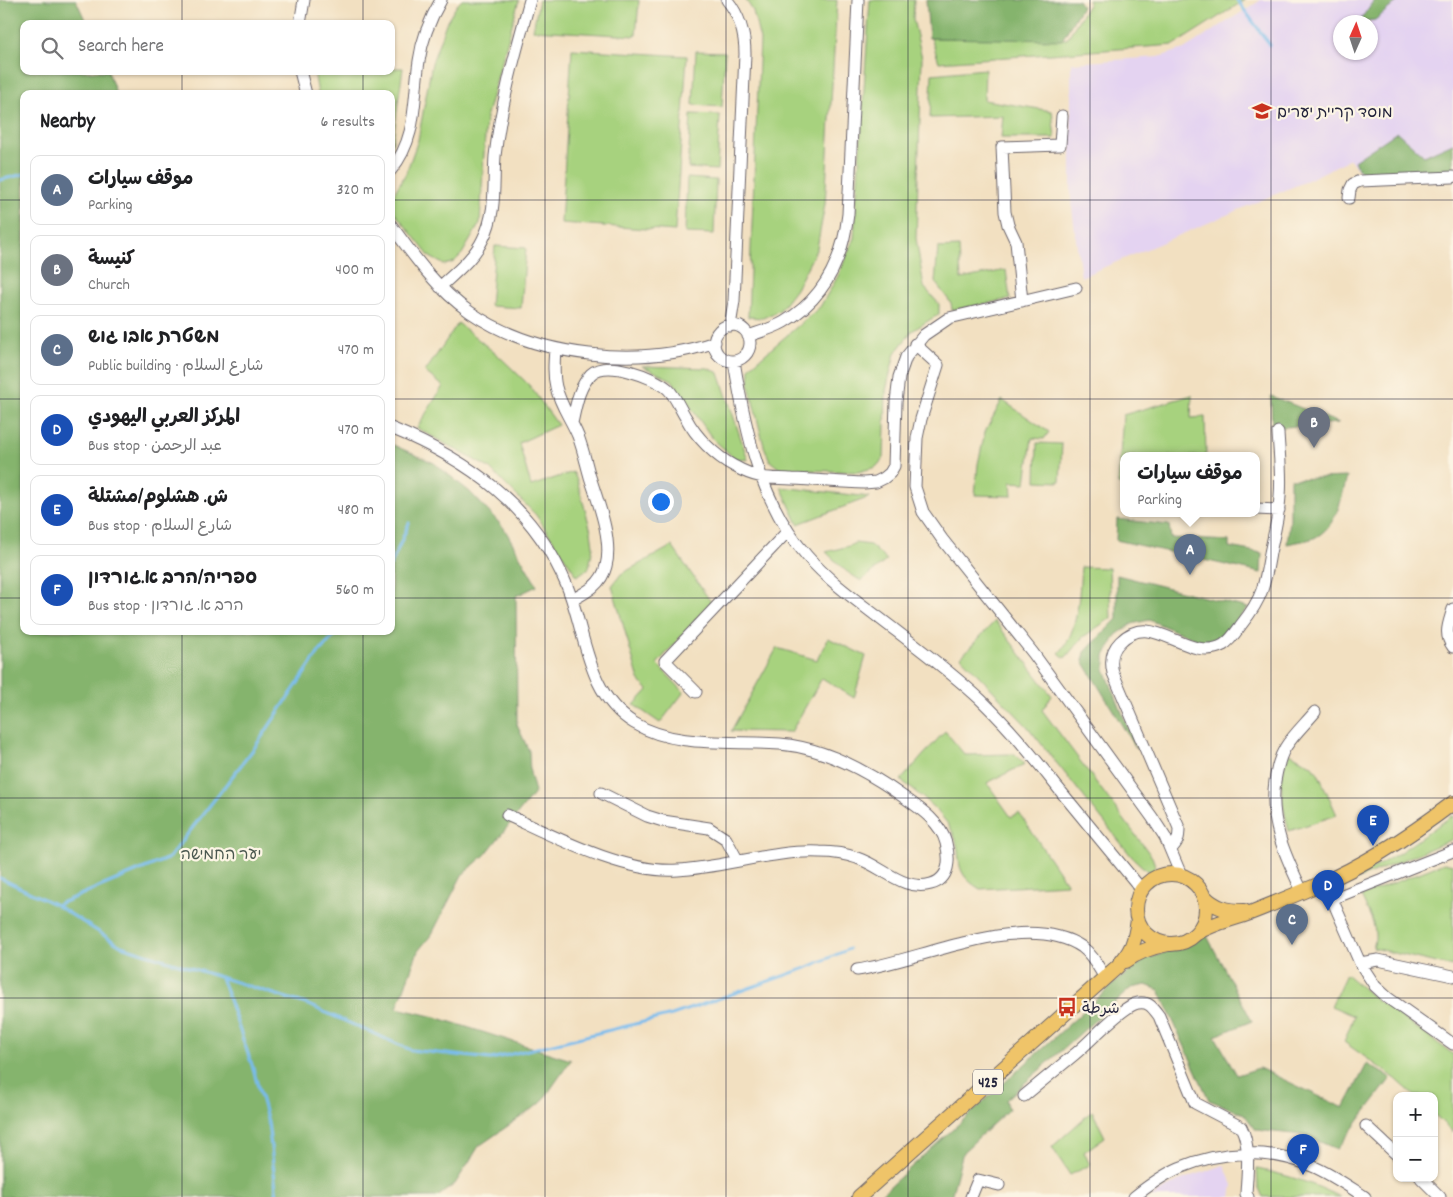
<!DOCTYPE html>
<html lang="en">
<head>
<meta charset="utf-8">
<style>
  :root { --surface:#fff; --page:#f2f2f2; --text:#202124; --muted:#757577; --line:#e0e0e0; --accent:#ea580c }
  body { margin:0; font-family:Dekko,"Playpen Sans Arabic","Playpen Sans Hebrew",sans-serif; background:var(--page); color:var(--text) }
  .controls { position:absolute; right:15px; bottom:15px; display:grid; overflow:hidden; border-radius:10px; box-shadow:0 1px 4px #0004 }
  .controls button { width:45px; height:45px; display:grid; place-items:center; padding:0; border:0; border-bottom:1px solid var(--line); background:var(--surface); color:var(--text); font:25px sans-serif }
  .compass { position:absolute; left:1333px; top:15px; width:45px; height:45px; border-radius:50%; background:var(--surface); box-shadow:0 1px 4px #0004; rotate:3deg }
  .you { position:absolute; left:660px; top:501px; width:18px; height:18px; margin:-12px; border:4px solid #fff; border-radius:50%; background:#1a73e8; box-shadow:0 0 0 8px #1a73e833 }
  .badge { display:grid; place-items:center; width:32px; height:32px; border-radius:50%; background:var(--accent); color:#fff; font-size:16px; font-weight:700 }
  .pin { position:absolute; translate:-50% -41px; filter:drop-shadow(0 1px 2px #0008) }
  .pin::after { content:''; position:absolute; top:26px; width:18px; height:15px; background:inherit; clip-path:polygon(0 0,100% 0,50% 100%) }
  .popup { position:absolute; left:1120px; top:452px; width:140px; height:65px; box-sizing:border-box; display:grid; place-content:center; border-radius:10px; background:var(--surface); filter:drop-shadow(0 1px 4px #0005); font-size:16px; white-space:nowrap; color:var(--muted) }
  .popup b { font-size:19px; color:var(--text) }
  .popup::after { content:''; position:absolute; left:50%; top:100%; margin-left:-10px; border:10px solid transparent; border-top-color:var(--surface) }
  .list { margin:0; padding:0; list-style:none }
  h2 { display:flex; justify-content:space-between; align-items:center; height:65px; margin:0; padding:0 20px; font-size:21px }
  h2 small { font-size:16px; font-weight:400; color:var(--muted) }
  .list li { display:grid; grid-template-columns:32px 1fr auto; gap:15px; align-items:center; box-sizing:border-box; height:70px; margin:0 10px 10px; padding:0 10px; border:1px solid var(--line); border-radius:10px }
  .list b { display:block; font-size:19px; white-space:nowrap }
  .list p { margin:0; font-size:16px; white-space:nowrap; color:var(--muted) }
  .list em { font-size:16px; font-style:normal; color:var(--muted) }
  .icon { flex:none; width:28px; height:28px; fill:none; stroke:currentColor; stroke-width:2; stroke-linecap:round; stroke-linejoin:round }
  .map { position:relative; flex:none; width:1453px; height:1197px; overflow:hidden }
  .search { position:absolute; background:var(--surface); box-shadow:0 1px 4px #0004; left:20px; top:20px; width:375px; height:55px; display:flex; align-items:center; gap:12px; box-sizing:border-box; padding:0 18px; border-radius:10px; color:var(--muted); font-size:19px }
  .panel { position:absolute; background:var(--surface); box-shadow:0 1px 4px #0004; left:20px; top:90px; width:375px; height:545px; border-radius:10px }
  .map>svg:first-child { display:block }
  .built { fill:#e4d3f1; fill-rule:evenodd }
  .green { fill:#a7d27e; stroke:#647a5c }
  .forest { fill:#85b46d; stroke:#546b54 }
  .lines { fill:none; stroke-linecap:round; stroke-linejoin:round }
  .stream { stroke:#78bcee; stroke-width:3 }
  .minor-casing { stroke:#6b646a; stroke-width:13 }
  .major-casing { stroke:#6b646a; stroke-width:16 }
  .minor { stroke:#fff; stroke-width:11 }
  .major { stroke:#efc469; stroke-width:14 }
  .grid { fill:none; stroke:#22223b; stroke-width:1; stroke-opacity:0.55 }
  .labels { text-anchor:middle; stroke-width:4.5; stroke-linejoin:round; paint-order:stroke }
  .shield { fill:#fcf5e5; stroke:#63616e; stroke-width:1 }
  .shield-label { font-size:15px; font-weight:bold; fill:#22223b }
  .poi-label { font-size:16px; fill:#22223b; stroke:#fcf5e5; text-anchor:start }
  .park-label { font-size:16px; fill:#4a574f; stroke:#fcf5e5 }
</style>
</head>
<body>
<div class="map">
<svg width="1453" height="1197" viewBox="0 0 1453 1197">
  <rect width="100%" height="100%" fill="#fcf5e5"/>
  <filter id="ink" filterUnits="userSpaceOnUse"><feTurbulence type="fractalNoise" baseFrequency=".02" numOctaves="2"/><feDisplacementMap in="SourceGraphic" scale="10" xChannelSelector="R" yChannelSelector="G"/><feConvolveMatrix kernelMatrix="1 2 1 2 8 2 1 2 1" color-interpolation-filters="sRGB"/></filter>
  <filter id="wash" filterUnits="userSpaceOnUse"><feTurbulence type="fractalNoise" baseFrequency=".0096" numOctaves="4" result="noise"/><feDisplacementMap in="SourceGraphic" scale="20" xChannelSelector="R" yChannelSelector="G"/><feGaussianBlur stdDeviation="1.12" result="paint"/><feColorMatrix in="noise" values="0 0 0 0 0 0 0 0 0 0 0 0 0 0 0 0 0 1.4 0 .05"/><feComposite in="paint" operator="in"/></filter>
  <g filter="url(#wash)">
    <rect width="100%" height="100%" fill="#f2e0c1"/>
    <path class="built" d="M1261 0H1453V174L1362 176 1350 159 1302 183 1081 277 1071 200V63L1159 57 1184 49ZM1340 22H1370V52H1340Z
      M1224 1165 1233 1185 1231 1197H1151L1178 1181Z"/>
    <path class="green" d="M462 0H519L486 118 480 223 462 254 454 262 445 265 430 257 395 213 392 203V197L406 173 418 140 432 63 446 23 457 5Z
      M539 0H639L636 36 533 30Z
      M746 0H837L825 204 817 248 796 289 780 310 763 318 748 317 760 40 753 11Z
      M870 0H914L913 19 922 58 916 238 924 287 939 304V314L912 331 895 353 886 390 884 458 876 467 858 472 780 469 770 461 764 446 749 386 750 367 820 307 838 276 854 238Z
      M1088 0H1245L1174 45 939 62 931 38 1067 39 1089 3Z
      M572 49 687 56 675 231 561 223Z
      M696 51 725 52 722 107 693 105Z
      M391 68H403L391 152V94H318L314 71H391Z
      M985 69 984 100 1052 111 1055 138H1001L1003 116 930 118 932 74Z
      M691 114 720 115 717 170 688 168Z
      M687 178 716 180 714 234 685 233Z
      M495 246 526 248 521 308 490 306Z
      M959 247 961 279 1006 270 1010 299 952 310 951 303 935 282 938 248Z
      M458 323 500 357 529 385 558 425 519 443 531 486 573 472 577 480 591 531 593 546 589 568 577 576 536 515 489 468 417 428 443 386 425 372Z
      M642 366 708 368 719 373 748 460 734 458 712 438 672 380Z
      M1192 395 1191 418 1205 417 1206 456H1124V485L1118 484 1123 415Z
      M1002 400 1049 432 1044 439 1032 438 1026 483 1011 482 1012 496 975 495 978 464 985 432Z
      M1037 443 1062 444 1060 482 1036 481Z
      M781 487 870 497 798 524Z
      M855 543 870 545 887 560 861 581 846 571 826 552 849 546Z
      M672 546 711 602 657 664 684 692 660 723 634 705 648 690 639 680 612 586 621 574Z
      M1081 567 1109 568 1111 618 1083 637 1065 658 1059 653C1079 632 1079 594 1081 567Z
      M995 621 1052 696 1042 710 1152 857 1155 865 1153 871H1147L1132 857 1027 726 961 657Z
      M828 638 866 656 854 698 822 678 791 732 731 731 777 648 817 660Z
      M945 731 965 755 1015 754 1025 764 987 783 1011 817 1019 813 1067 884 980 889C948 870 966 855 951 829 939 809 919 795 901 780Z
      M1290 753 1311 765 1318 773 1337 815 1289 831C1284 811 1278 788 1284 767 1285 762 1288 757 1290 753Z
      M1453 815V839L1344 885 1399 853Z
      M1444 863 1453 865V967L1373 948C1380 929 1368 913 1361 896Z
      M1346 974 1373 997 1453 1054V1132L1434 1114V1096H1415L1396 1079 1344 1042 1354 1016 1331 1006Z
      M1092 1111 1105 1137 1084 1152 1090 1165 1070 1175 1052 1147Z
      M1257 1169C1287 1175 1313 1183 1340 1197H1263L1258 1186Z"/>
    <path class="forest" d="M0 0H76L87 24H24V71H108L116 94H24V631H391V444L434 463 470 492 504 528 537 586 516 596 517 725 529 751 530 773 535 792 485 855 462 875 432 934 418 951 397 1008 435 1017 571 1060 541 1103 479 1146 455 1184 437 1197H0Z
      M926 0H1078L1082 6 1062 40 929 38Z
      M1374 0H1399L1375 20 1359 22Z
      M1397 132 1424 156 1453 143V172L1362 175 1354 161Z
      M1271 396 1339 423 1272 428Z
      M1347 477C1341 500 1337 527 1314 538 1306 541 1295 542 1287 544L1290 520V479Z
      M1117 519 1169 525 1171 538 1229 541V547L1262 553 1261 573 1116 540Z
      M1117 575 1248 608 1223 637 1214 642 1200 641 1149 620 1132 624 1116 635 1105 656V670L1137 750 1083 661 1085 652 1117 619Z
      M1207 936 1252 1021 1215 1036 1237 1075 1259 1068 1344 1108 1367 1064 1391 1078 1337 1149 1303 1135 1256 1130 1244 1114 1209 1100 1159 990 1146 985 1131 988 1006 1100 1009 1109 963 1152 951 1197H878L1118 980 1145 960Z"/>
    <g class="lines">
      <path class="stream" d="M1237 0 1270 45
        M0 180 24 174
        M391 565 409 523
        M0 878 56 905 121 946 306 1004 411 1050 491 1059 672 1015 806 968 849 949
        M56 905 169 858 255 747 319 652 339 631
        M221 977 252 1065 268 1122 277 1197"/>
    </g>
  </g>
  <g filter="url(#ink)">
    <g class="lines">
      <defs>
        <path id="minor" d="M727 0C740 16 745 33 745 54L734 301 730 326
          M300 24 304 0
          M300 71 306 94
          M391 170C418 137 413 100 419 61 422 39 430 19 441 0
          M1349 198 1350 190 1353 184 1360 181 1453 177
          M391 225C414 257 438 290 470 312 537 358 639 368 715 342
          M440 287C456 272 474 258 483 239 497 212 493 185 495 156 501 103 516 51 530 0
          M1022 301 1016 242 1008 225 1005 212 1002 147 1060 145 1062 116
          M714 343a18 18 0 1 1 36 0a18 18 0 1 1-36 0Z
          M748 336C760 332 774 328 784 322 825 298 843 259 848 214L858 0
          M915 344 938 365 921 419 917 438 915 487 923 512 942 539 1033 653 1152 817 1165 837 1181 875
          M555 349C554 362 553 375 556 387 560 405 571 419 578 436 583 449 586 463 590 477 598 502 613 540 606 566 602 584 587 592 572 600
          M734 361C745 429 760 503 807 556 828 580 853 598 878 617 913 644 949 670 981 700 1009 727 1034 757 1058 788 1086 822 1114 856 1142 890
          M572 423C576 406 578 388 591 374 607 359 654 377 668 389 676 397 680 409 686 418 696 437 715 456 734 466 741 470 753 475 762 477 771 479 782 478 792 479 816 480 840 482 864 483L876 482 884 478 890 473 894 466 896 402 899 377 906 357 924 335 949 318 1076 288
          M391 428C469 460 534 506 567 586 586 632 586 694 634 723 677 749 732 740 780 744 825 748 869 772 905 798 921 809 941 823 946 843 950 859 950 879 931 884 904 892 882 866 857 858 846 854 833 852 820 852 772 850 726 867 678 870 626 874 555 837 507 815
          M1256 509 1279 510
          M1453 609C1449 623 1443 634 1453 647
          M696 692 665 661 788 531
          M601 793 647 816 663 821 709 828 726 839 738 861
          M1171 849C1178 842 1179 838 1179 828L1113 673C1110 661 1111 651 1120 642 1153 608 1187 664 1223 645 1230 641 1236 632 1241 625 1249 615 1258 602 1262 590 1266 578 1268 565 1270 553 1274 534 1279 515 1280 496 1282 475 1279 453 1278 432
          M1322 883 1332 899 1360 963 1375 986 1388 998 1453 1044
          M1302 891C1285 855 1269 822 1275 781 1277 769 1279 758 1285 748 1293 735 1305 724 1315 712
          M1332 899 1453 851
          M1360 963 1378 960 1453 976
          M857 970C920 961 1025 909 1082 947 1093 955 1098 967 1105 978
          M1024 1096C1041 1082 1058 1068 1075 1054 1089 1043 1123 1005 1138 1003 1149 1001 1153 1008 1159 1016L1195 1103 1241 1127C1251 1146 1247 1173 1246 1194L1248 1197
          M1366 1126 1397 1155
          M1421 1178 1440 1197
          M971 1197 978 1180 999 1185
          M1134 1197C1148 1186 1163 1175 1179 1168 1222 1150 1269 1148 1312 1166 1331 1174 1348 1186 1365 1197"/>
        <path id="major" d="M1136 909a35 35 0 1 1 70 0a35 35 0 1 1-70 0Z
          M1204 896C1215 908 1228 911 1244 911
          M1197 933C1215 922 1231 920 1250 913 1273 904 1297 894 1320 884 1368 864 1412 834 1453 803
          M1126 961C1139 951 1152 947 1168 944
          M859 1197 1117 967C1132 951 1135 941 1138 920"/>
      </defs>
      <use href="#minor" class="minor-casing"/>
      <use href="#major" class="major-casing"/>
      <use href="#minor" class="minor"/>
      <use href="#major" class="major"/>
    </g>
  </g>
  <path class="grid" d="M182 0V24M363 0V24M545 0V1197M726 0V1197M908 0V1197M1090 0V1197M1271 0V1197M182 71V94M363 71V94M0 200H24M391 200H1453M0 399H24M391 399H1453M0 598H24M391 598H1453M182 631V1197M363 631V1197M0 798H1453M0 998H1453"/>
  <defs>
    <symbol id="school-bare" viewBox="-9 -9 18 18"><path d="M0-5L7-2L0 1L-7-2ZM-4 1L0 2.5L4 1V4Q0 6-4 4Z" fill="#c8321e" stroke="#fcf5e5" stroke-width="2.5" paint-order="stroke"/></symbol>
    <symbol id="bus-bare" viewBox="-9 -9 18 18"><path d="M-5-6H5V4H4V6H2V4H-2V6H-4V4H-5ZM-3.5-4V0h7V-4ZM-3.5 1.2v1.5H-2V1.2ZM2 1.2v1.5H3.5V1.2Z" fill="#c8321e" stroke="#fcf5e5" stroke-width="2.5" paint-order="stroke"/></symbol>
  </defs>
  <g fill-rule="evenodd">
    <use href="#school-bare" x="1248" y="97" width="28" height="28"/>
    <use href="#bus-bare" x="1053" y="993" width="28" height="28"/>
  </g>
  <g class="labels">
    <rect class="shield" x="973" y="1069.5" width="30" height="25" rx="4"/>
    <g class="shield-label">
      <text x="988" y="1087">425</text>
    </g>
    <g class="poi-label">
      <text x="1277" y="117">מוסד קריית יערים</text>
      <text x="1082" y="1013">شرطة</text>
    </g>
    <g class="park-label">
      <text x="221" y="859">יער החמישה</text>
    </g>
  </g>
</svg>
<div class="controls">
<button>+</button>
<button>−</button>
</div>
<svg class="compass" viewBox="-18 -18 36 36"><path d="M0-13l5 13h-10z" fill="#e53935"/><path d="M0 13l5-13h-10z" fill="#757577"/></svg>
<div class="you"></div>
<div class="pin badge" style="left:1190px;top:575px;background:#5c6f8a">A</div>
<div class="popup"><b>موقف سيارات</b>Parking</div>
<div class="pin badge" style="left:1314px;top:448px;background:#6b7280">B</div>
<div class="pin badge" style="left:1292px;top:945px;background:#5c6f8a">C</div>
<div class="pin badge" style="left:1328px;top:911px;background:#1a4fb4">D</div>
<div class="pin badge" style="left:1373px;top:846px;background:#1a4fb4">E</div>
<div class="pin badge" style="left:1303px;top:1175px;background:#1a4fb4">F</div>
<div class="search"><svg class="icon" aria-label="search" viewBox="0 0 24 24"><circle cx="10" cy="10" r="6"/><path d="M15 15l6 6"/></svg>Search here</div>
<section class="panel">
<h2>Nearby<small>6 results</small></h2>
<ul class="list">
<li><span class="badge" style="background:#5c6f8a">A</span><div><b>موقف سيارات</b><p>Parking</p></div><em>320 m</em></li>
<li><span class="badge" style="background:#6b7280">B</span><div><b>كنيسة</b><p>Church</p></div><em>400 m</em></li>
<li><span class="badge" style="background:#5c6f8a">C</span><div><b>משטרת אבו גוש</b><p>Public building · شارع السلام</p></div><em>470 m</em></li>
<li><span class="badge" style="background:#1a4fb4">D</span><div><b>المركز العربي اليهودي</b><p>Bus stop · عبد الرحمن</p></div><em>470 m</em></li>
<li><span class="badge" style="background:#1a4fb4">E</span><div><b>ش. هشلوم/مشتلة</b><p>Bus stop · شارع السلام</p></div><em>480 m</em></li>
<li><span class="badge" style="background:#1a4fb4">F</span><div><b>ספריה/הרב א.גורדון</b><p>Bus stop · הרב א. גורדון</p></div><em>560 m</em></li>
</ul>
</section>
</div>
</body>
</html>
